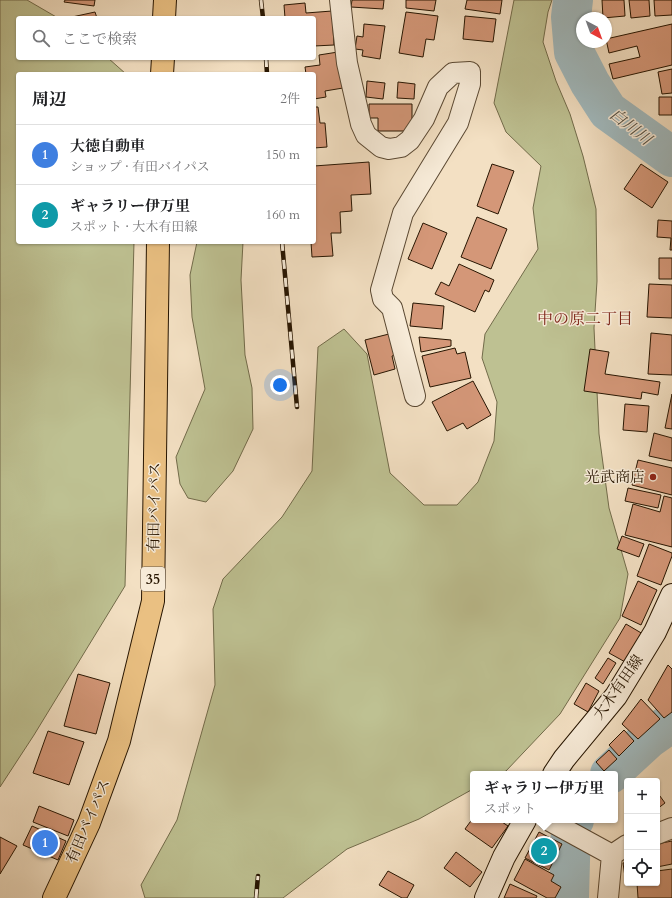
<!DOCTYPE html>
<html lang="ja">
<head>
<meta charset="utf-8">
<style>
  :root { --surface:#fff; --page:#f2f2f2; --text:#202124; --muted:#757577; --line:#e0e0e0; --accent:#111827 }
  body { margin:0; font-family:Cardo,"Noto Serif JP",serif; background:var(--page); color:var(--text) }
  .controls { position:absolute; right:12px; bottom:12px; display:grid; overflow:hidden; border-radius:4px; box-shadow:0 1px 3px #0004 }
  .controls button { width:36px; height:36px; display:grid; place-items:center; padding:0; border:0; border-bottom:1px solid var(--line); background:var(--surface); color:var(--text); font:20px sans-serif }
  .compass { position:absolute; left:576px; top:12px; width:36px; height:36px; border-radius:50%; background:var(--surface); box-shadow:0 1px 3px #0004; rotate:139deg }
  .you { position:absolute; left:280px; top:385px; width:14px; height:14px; margin:-10px; border:3px solid #fff; border-radius:50%; background:#1a73e8; box-shadow:0 0 0 6px #1a73e833 }
  .badge { display:grid; place-items:center; width:26px; height:26px; border-radius:50%; background:var(--accent); color:#fff; font-size:13px; font-weight:700 }
  .pin { position:absolute; translate:-50% -50%; border:2px solid #fff; box-shadow:0 1px 4px #0006 }
  .popup { position:absolute; left:470px; top:771px; width:148px; height:52px; box-sizing:border-box; display:grid; place-content:center; border-radius:4px; background:var(--surface); filter:drop-shadow(0 1px 3px #0005); font-size:13px; white-space:nowrap; color:var(--muted) }
  .popup b { font-size:15px; color:var(--text) }
  .popup::after { content:''; position:absolute; left:50%; top:100%; margin-left:-8px; border:8px solid transparent; border-top-color:var(--surface) }
  .list { margin:0; padding:0; list-style:none }
  h2 { display:flex; justify-content:space-between; align-items:center; height:52px; margin:0; padding:0 16px; font-size:17px }
  h2 small { font-size:13px; font-weight:400; color:var(--muted) }
  .list li { display:grid; grid-template-columns:26px 1fr auto; gap:12px; align-items:center; box-sizing:border-box; height:60px; padding:0 16px; border-top:1px solid var(--line) }
  .list b { display:block; font-size:15px; white-space:nowrap }
  .list p { margin:0; font-size:13px; white-space:nowrap; color:var(--muted) }
  .list em { font-size:13px; font-style:normal; color:var(--muted) }
  .icon { flex:none; width:22px; height:22px; fill:none; stroke:currentColor; stroke-width:2; stroke-linecap:round; stroke-linejoin:round }
  .map { position:relative; flex:none; width:672px; height:898px; overflow:hidden }
  .search { position:absolute; background:var(--surface); box-shadow:0 1px 3px #0004; left:16px; top:16px; width:300px; height:44px; display:flex; align-items:center; gap:10px; box-sizing:border-box; padding:0 14px; border-radius:4px; color:var(--muted); font-size:15px }
  .panel { position:absolute; background:var(--surface); box-shadow:0 1px 3px #0004; left:16px; top:72px; width:300px; height:172px; border-radius:4px }
  .map>svg:first-child { display:block }
  .green { fill:#bec192; stroke:#726b4a }
  .lines { fill:none; stroke-linecap:round; stroke-linejoin:round }
  .river { stroke:#a1babf; stroke-width:40 }
  .building { fill:#d49778; stroke:#271501 }
  .minor-casing { stroke:#5a4832; stroke-width:22 }
  .secondary-casing { stroke:#271501; stroke-width:24 }
  .trunk-casing { stroke:#271501; stroke-width:24 }
  .minor { stroke:#f7ebd8; stroke-width:20 }
  .secondary { stroke:#f7ebd8; stroke-width:22 }
  .trunk { stroke:#eac082; stroke-width:22 }
  .rail-casing { stroke:#271501; stroke-width:4.5 }
  .rail { stroke:#f7ebd8; stroke-width:3; stroke-dasharray:9; stroke-linecap:butt }
  .poi-dot { fill:#8f2418; stroke:#f7ebd8; stroke-width:1.5 }
  .labels { text-anchor:middle; stroke-width:3; stroke-linejoin:round; paint-order:stroke }
  .shield { fill:#f7ebd8; stroke:#655542; stroke-width:1 }
  .shield-label { font-size:14px; font-weight:bold; fill:#271501 }
  .poi-label { font-size:15px; fill:#271501; stroke:#f7ebd8; text-anchor:end }
  .street-label { font-size:15px; fill:#271501; stroke:#f7ebd8 }
  .water-label { font-size:16px; font-style:italic; fill:#524f44; stroke:#f7ebd8 }
  .neighbourhood-label { font-size:16px; fill:#7a1f14; stroke:#f7ebd8 }
</style>
</head>
<body>
<div class="map">
<svg width="672" height="898" viewBox="0 0 672 898">
  <rect width="100%" height="100%" fill="#f3e0c3"/>
  <filter id="stains"><feTurbulence type="fractalNoise" baseFrequency=".005" numOctaves="4"/><feColorMatrix values="0 0 0 0 .2 0 0 0 0 .09 0 0 0 0 .02 0 0 0 .5 -.17"/></filter>
  <radialGradient id="worn" r=".72"><stop offset=".6" stop-color="#630" stop-opacity="0"/><stop offset="1" stop-color="#630" stop-opacity=".3"/></radialGradient>
  <path class="green" d="M0 0H27L58 18H18V58H108L126 74H18V242H134L125 586 34 735 0 787Z
    M514 0H552L548 12 543 42 556 81 570 114 583 156 596 209 597 281 594 328 599 434 609 508 628 574 620 618 560 714 506 771 500 774H473V789L419 819 347 849 283 898H145L141 885 177 820 215 685 213 609 223 579 282 517 312 471 318 347 344 329 367 354 390 473 424 505H457L478 482 494 441 497 402 482 358 485 334 538 249 533 208 541 166 506 132 494 103Z
    M197 242H243L241 280 245 355 252 388 253 429 233 471 206 502 188 498 180 484 176 457 205 389 192 317 190 275Z"/>
  <g class="lines">
    <path class="river" d="M573 0 571 17 574 52 590 83 608 111 672 157
      M610 774 648 739 672 722
      M569 898 571 825 574 820"/>
  </g>
  <path class="building" d="M65 0H95L94 6 64 2Z
    M352 0H384L383 9 351 7Z
    M406 0H436L434 11 406 8Z
    M467 0H502L500 14 465 9Z
    M602 0H624L625 16 603 18Z
    M629 0H649L650 16 631 18Z
    M654 0H672V15L655 16Z
    M305 3 306 13 332 11 334 45 314 46V18H285L284 5Z
    M95 12 97 18H72V17Z
    M406 12 438 16 434 40 426 39 423 57 399 53Z
    M465 16 496 19 493 42 463 39Z
    M364 24 385 26 380 59 362 56 363 50 355 49 357 36 363 37Z
    M672 24V65L613 79 609 64 640 57 637 46 609 53 606 39Z
    M338 52 343 88 325 91 326 97 314 99V74H306L305 67 320 65 319 55Z
    M672 69V93L662 94 658 72Z
    M367 81 385 83 383 99 366 97Z
    M398 82 415 84 414 99 397 98Z
    M659 97H672V115H659Z
    M369 104H412V131H378V118H369Z
    M314 107H318L320 123H325L327 147 314 148Z
    M369 162 371 194 351 195 352 211 340 212 341 233H331L333 256 312 257 311 242H314V166Z
    M492 164 514 171 498 214 477 206Z
    M641 164 668 182 652 208 624 189Z
    M477 217 507 229 491 269 461 257Z
    M658 220 672 221V250H670L671 238 657 237Z
    M423 223 447 233 432 269 408 259Z
    M659 258H672V279H659Z
    M459 264 494 280 489 292 485 290 475 312 435 294 441 282 449 286Z
    M649 284 672 285V318L647 317Z
    M413 303 444 306 442 329 410 326Z
    M393 333 399 354 392 356 395 369 374 375 365 340Z
    M651 333 672 335V375L648 374Z
    M419 337 451 340V346L421 352Z
    M455 348 457 354 465 352 471 378 430 387 422 356Z
    M590 349 609 352 605 374 660 382 658 395 642 392 641 399 584 391Z
    M473 381 491 415 467 429 463 423 447 431 432 402Z
    M672 394V429L665 428Z
    M625 404 649 406 647 432 623 430Z
    M654 433 672 438V461L649 456Z
    M638 460 672 468V495L632 485Z
    M628 488 661 495 658 508 625 501Z
    M664 496 672 498V547L625 535 633 504 660 512Z
    M622 536 644 544 639 557 617 549Z
    M649 544 672 553V556L661 585 637 576Z
    M638 581 657 590 641 625 622 616Z
    M626 624 643 634 627 663 609 653Z
    M608 658 616 663 603 684 595 678Z
    M668 665 672 669V712L664 718 648 700Z
    M78 674 110 683 96 734 64 726Z
    M586 683 599 691 588 712 574 704Z
    M641 699 660 719 638 739 622 724Z
    M624 730 634 741 619 756 609 745Z
    M48 731 84 742 69 785 33 773Z
    M609 750 617 759 604 771 596 762Z
    M657 792 665 803 657 809Z
    M39 806 74 820 68 836 33 822Z
    M473 818V820H499L508 826 492 848 465 829Z
    M32 826 66 841 58 860 23 845Z
    M539 832 562 844 549 870 525 858Z
    M0 837 17 846 0 874Z
    M672 841V864L657 867V844Z
    M456 852 482 872 470 887 444 868Z
    M525 859 554 875 551 881 561 887 555 898H547L514 880Z
    M627 862V877H625L623 863Z
    M672 869V898H638L637 883H657V871Z
    M388 871 414 885 407 898H402L379 885Z
    M510 884 537 896 536 898H504Z"/>
  <g class="lines">
    <defs>
      <path id="minor" d="M340 0 347 63 361 124 366 135 381 147 389 149 401 147 410 140 424 119 438 87 453 73 470 72V84L458 123 403 213 381 290 383 299 392 308 415 396
        M548 820 612 855
        M657 834 672 828
        M608 898 612 855 627 845"/>
      <path id="secondary" d="M554 774 564 759 616 696 655 632 672 595
        M486 898 504 857 525 820"/>
      <path id="trunk" d="M164 18 165 0
        M162 74 163 58
        M54 898 89 823 119 741 153 601 158 242"/>
    </defs>
    <use href="#minor" class="minor-casing"/>
    <use href="#secondary" class="secondary-casing"/>
    <use href="#trunk" class="trunk-casing"/>
    <use href="#minor" class="minor"/>
    <use href="#secondary" class="secondary"/>
    <use href="#trunk" class="trunk"/>
    <defs>
      <path id="rail" d="M261 0 263 18
        M266 58 267 74
        M282 242 297 407
        M256 898 258 876"/>
    </defs>
    <use href="#rail" class="rail-casing"/>
    <use href="#rail" class="rail"/>
  </g>
  <circle class="poi-dot" cx="653" cy="477" r="4"/>
  <g class="labels">
    <rect class="shield" x="141" y="567" width="24" height="24" rx="3"/>
    <g class="shield-label">
      <text x="153" y="584">35</text>
    </g>
    <g class="poi-label">
      <text x="645" y="482">光武商店</text>
    </g>
    <g class="street-label">
      <text transform="translate(154 507) rotate(-89)" y="5">有田バイパス</text>
      <text transform="translate(618 687) rotate(-55)" y="5">大木有田線</text>
      <text transform="translate(88 821) rotate(-67)" y="5">有田バイパス</text>
    </g>
    <g class="water-label">
      <text transform="translate(631 126) rotate(38)" y="6">白川川</text>
    </g>
    <g class="neighbourhood-label">
      <text x="585" y="324">中の原二丁目</text>
    </g>
  </g>
  <rect width="100%" height="100%" filter="url(#stains)"/>
  <rect width="100%" height="100%" fill="url(#worn)"/>
</svg>
<div class="controls">
<button>+</button>
<button>−</button>
<button><svg class="icon" aria-label="locate" viewBox="0 0 24 24"><circle cx="12" cy="12" r="6"/><path d="M12 2v4M12 18v4M2 12h4M18 12h4"/></svg></button>
</div>
<svg class="compass" viewBox="-18 -18 36 36"><path d="M0-13l5 13h-10z" fill="#e53935"/><path d="M0 13l5-13h-10z" fill="#757577"/></svg>
<div class="you"></div>
<div class="pin badge" style="left:45px;top:843px;background:#3f7fe0">1</div>
<div class="pin badge" style="left:544px;top:851px;background:#0f9aa8">2</div>
<div class="popup"><b>ギャラリー伊万里</b>スポット</div>
<div class="search"><svg class="icon" aria-label="search" viewBox="0 0 24 24"><circle cx="10" cy="10" r="6"/><path d="M15 15l6 6"/></svg>ここで検索</div>
<section class="panel">
<h2>周辺<small>2件</small></h2>
<ul class="list">
<li><span class="badge" style="background:#3f7fe0">1</span><div><b>大徳自動車</b><p>ショップ · 有田バイパス</p></div><em>150 m</em></li>
<li><span class="badge" style="background:#0f9aa8">2</span><div><b>ギャラリー伊万里</b><p>スポット · 大木有田線</p></div><em>160 m</em></li>
</ul>
</section>
</div>
</body>
</html>
